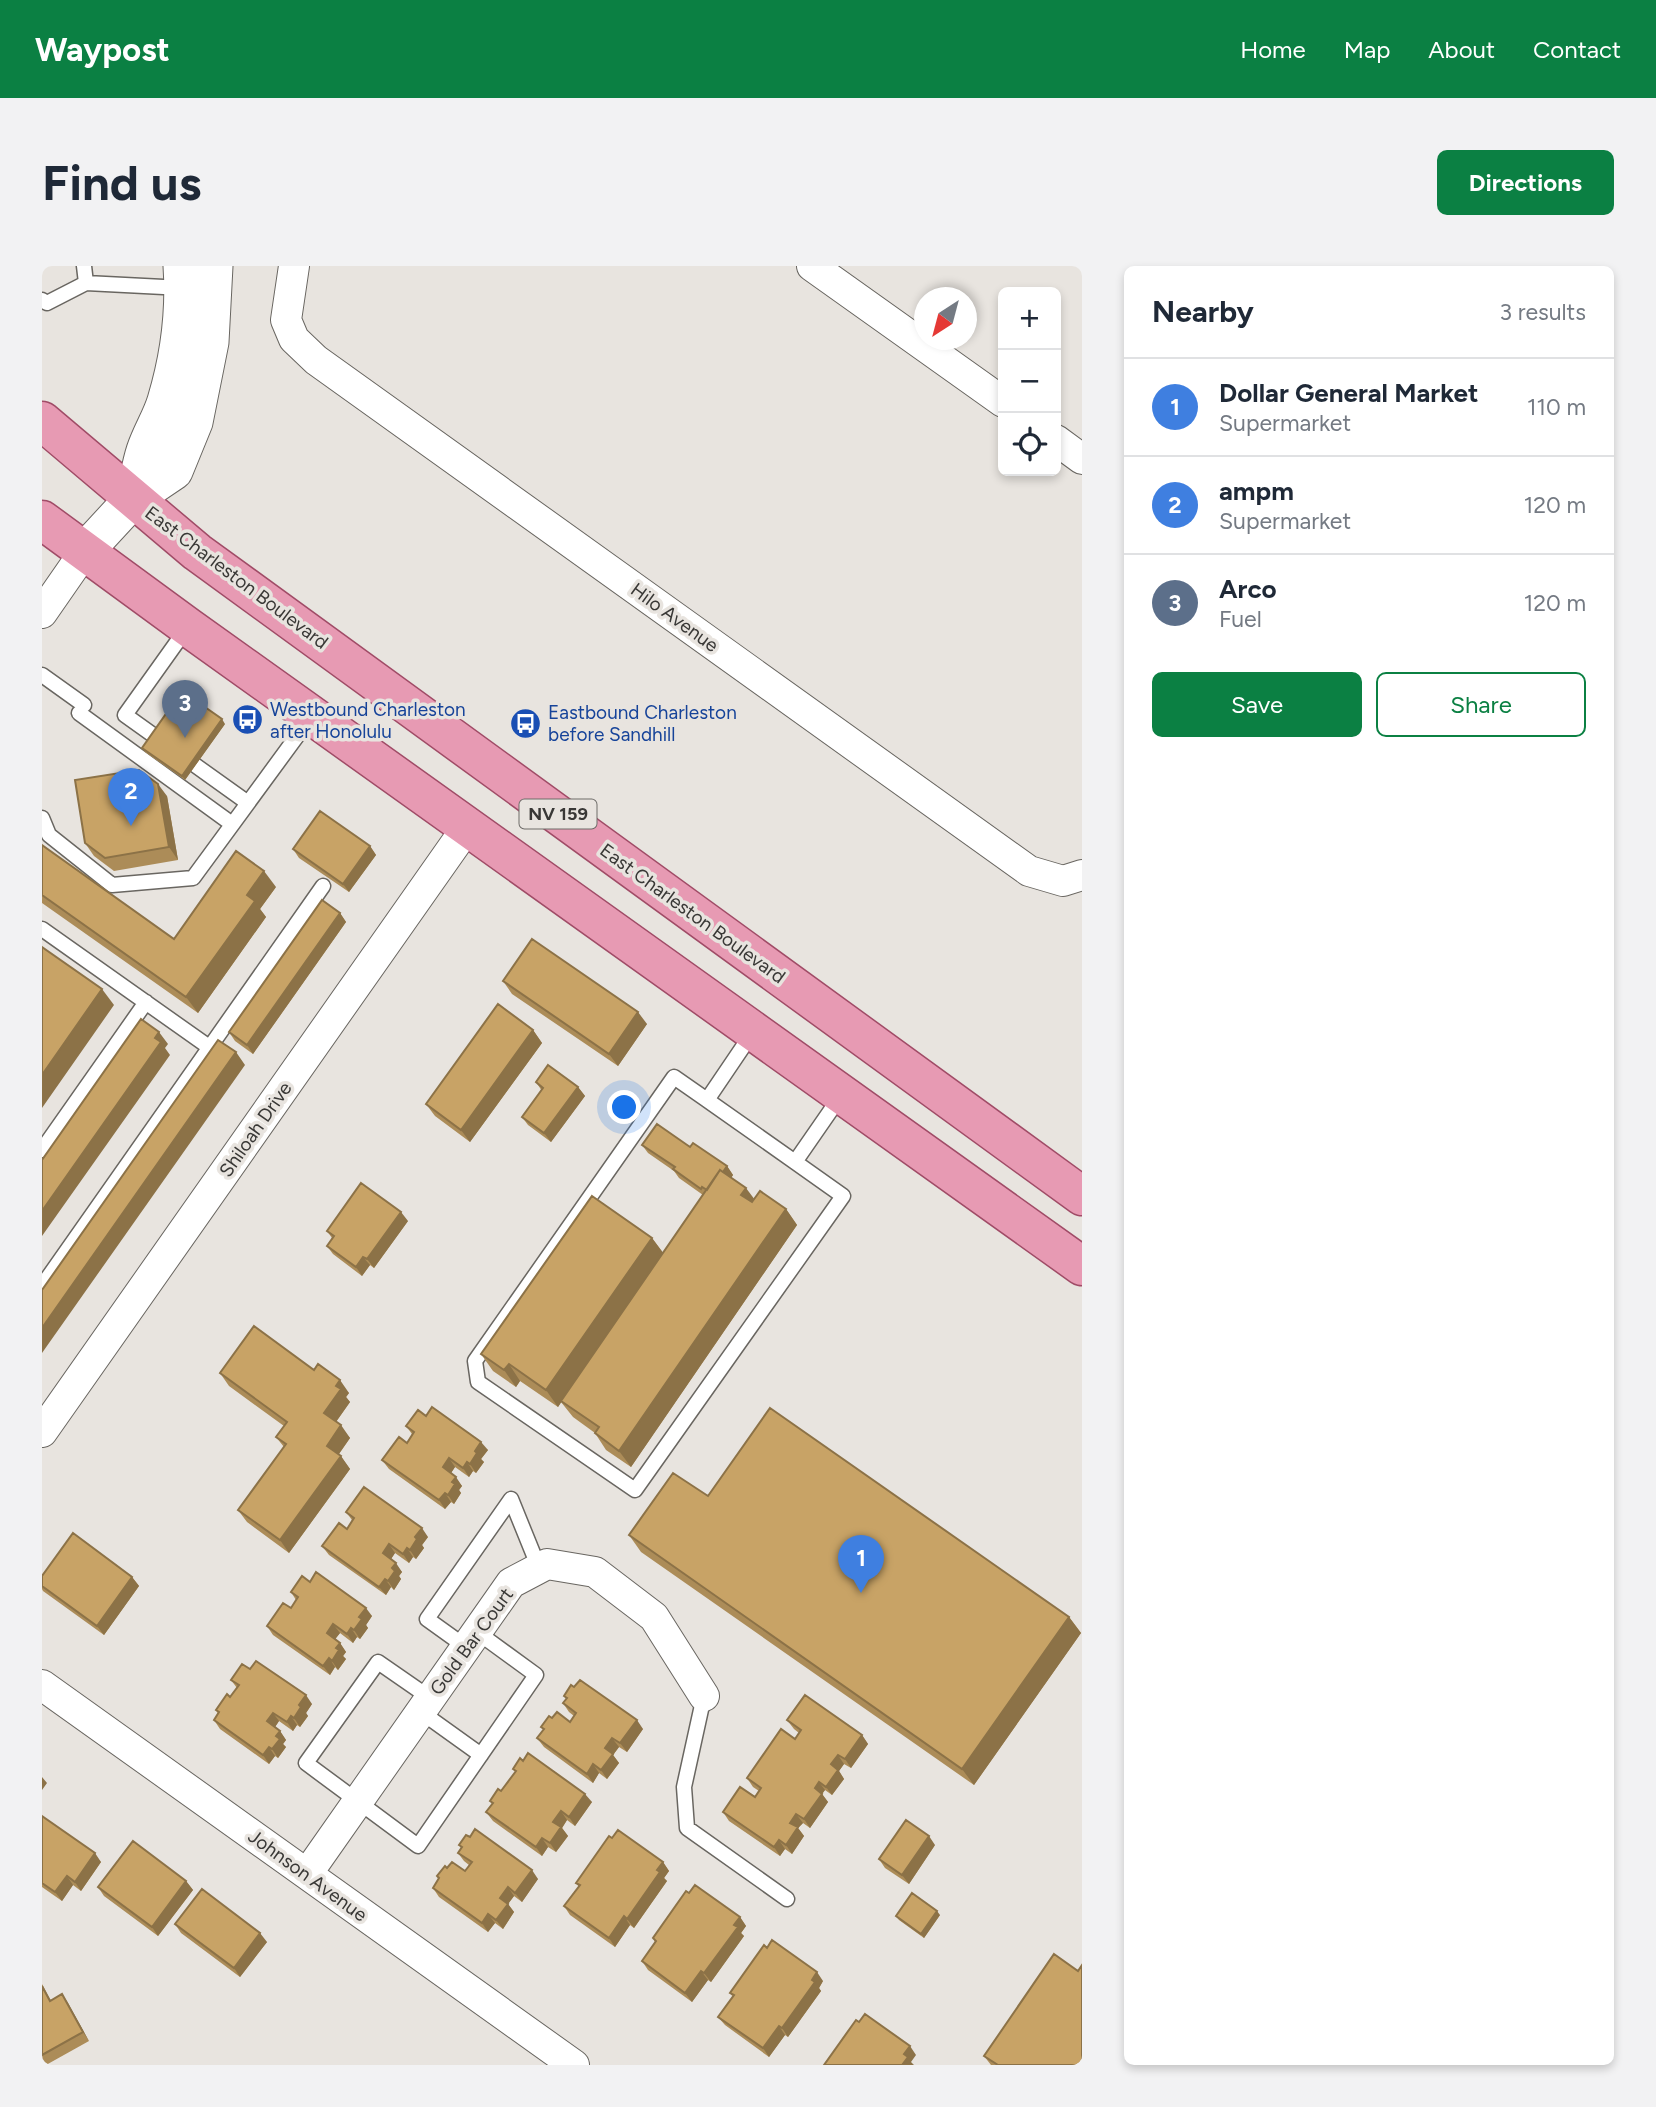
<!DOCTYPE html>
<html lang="en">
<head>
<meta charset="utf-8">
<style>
  :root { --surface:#fff; --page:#f2f2f3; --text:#1f2937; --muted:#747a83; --line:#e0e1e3; --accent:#0b8043 }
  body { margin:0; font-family:Figtree,sans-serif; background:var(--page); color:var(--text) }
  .controls { position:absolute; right:21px; top:21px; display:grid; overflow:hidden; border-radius:10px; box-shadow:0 4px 10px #0003 }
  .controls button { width:63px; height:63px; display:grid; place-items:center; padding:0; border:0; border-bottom:2px solid var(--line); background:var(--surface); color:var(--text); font:35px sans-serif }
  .compass { position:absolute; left:872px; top:21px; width:63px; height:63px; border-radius:50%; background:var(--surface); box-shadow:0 4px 10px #0003; rotate:216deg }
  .you { position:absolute; left:583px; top:842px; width:24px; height:24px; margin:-18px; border:5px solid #fff; border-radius:50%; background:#1a73e8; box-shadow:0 0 0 10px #1a73e833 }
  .badge { display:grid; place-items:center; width:46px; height:46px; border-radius:50%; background:var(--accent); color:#fff; font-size:23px; font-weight:700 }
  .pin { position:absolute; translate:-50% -58px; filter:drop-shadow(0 2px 4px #0008) }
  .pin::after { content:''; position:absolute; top:37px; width:24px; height:21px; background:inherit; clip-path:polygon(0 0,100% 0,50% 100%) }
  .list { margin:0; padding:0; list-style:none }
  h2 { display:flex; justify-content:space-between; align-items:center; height:91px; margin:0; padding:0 28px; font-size:30px }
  h2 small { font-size:23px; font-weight:400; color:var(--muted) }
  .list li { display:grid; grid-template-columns:46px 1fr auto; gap:21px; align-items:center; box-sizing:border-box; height:98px; padding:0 28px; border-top:2px solid var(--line) }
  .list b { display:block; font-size:26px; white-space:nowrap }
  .list p { margin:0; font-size:23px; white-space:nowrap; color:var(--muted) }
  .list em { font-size:23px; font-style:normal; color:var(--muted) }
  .actions { display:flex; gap:14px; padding:21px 28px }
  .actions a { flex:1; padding:16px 0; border:2px solid var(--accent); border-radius:10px; text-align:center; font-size:24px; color:var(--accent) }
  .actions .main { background:var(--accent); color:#fff }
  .icon { flex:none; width:38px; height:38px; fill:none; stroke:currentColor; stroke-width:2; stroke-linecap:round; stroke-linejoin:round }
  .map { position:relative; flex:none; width:1040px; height:1799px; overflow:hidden; border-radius:10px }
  header { display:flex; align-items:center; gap:42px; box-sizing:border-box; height:98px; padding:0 35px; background:var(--accent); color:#fff }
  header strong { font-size:33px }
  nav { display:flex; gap:38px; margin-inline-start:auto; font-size:24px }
  .intro { display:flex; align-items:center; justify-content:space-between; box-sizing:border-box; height:168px; padding:0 42px }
  h1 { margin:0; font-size:49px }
  .button { padding:18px 32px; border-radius:10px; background:var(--accent); color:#fff; font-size:24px; font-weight:700 }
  main { display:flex; gap:42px; padding:0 42px }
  aside { flex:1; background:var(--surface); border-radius:10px; box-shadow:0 4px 10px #0003 }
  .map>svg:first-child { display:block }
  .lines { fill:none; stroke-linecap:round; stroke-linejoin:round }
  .service-casing { stroke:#696661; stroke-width:17 }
  .minor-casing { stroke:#696661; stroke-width:32 }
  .tertiary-casing { stroke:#696661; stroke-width:39 }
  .primary-casing { stroke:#a04c67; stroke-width:41 }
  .service { stroke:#fff; stroke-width:14 }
  .minor { stroke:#fff; stroke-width:30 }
  .tertiary { stroke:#fff; stroke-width:37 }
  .primary { stroke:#e79ab3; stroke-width:38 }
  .wall { fill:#ac8c58 }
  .shaded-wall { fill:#8c7247 }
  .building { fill:#c8a366; stroke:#8c7247; stroke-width:2 }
  .labels { text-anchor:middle; stroke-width:7; stroke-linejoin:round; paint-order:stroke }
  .shield { fill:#e8e4df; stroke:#6e6c69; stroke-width:2 }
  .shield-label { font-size:18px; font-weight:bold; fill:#393836 }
  .street-label { font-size:19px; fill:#393836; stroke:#e8e4df }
  .transit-label { font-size:19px; fill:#164399; stroke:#e8e4df; text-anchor:start }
</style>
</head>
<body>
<header>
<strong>Waypost</strong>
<nav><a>Home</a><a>Map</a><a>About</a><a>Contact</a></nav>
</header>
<div class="intro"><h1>Find us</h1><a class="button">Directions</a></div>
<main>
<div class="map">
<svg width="1040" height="1799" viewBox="0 0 1040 1799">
  <rect width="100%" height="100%" fill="#e8e4df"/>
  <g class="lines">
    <defs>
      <path id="service" d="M42 0 44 17 141 22
        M0 34 5 37 44 17
        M145 362 83 449 206 537
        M0 409 42 439
        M37 447 190 558
        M0 552 7 569 70 619 151 612 269 451
        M0 663 167 781
        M711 766 665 834 632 811 433 1095 436 1116 593 1224 801 930 753 896 798 831
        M665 834 753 896
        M0 884 104 736
        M0 1020 281 620
        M424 1381 385 1353 469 1233 497 1302
        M662 1430 642 1521 645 1562 745 1633
        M388 1432 336 1396 264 1497 376 1580 494 1409 435 1366
        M379 1446 439 1489"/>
      <path id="minor" d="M252 0 244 54 252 73 274 94 987 605 1021 615 1040 609
        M770 0 961 136
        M1014 174 1040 193
        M0 347 43 285
        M0 1166 426 560
        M0 1419 532 1799
        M265 1608 469 1317 505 1298 553 1306 612 1351 662 1430"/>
      <path id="tertiary" d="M92 232C96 217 98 200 103 185 109 167 119 152 124 135 137 92 143 45 140 0
        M43 285 92 232 132 205 152 156 168 76 172 0"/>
      <path id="primary" d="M0 155 155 286 1040 930
        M0 254 146 361 1040 1000"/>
    </defs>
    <use href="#service" class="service-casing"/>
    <use href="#minor" class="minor-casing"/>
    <use href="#tertiary" class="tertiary-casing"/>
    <use href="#primary" class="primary-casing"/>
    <use href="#service" class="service"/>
    <use href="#minor" class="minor"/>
    <use href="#tertiary" class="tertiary"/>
    <use href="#primary" class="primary"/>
  </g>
  <path class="wall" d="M183 458 143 514 103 486 100 482Z
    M125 530 136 594 72 605 52 590 43 577Z
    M0 579 132 673 234 621 218 643 224 651 156 747 0 637Z
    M328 580 334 589 307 626 257 592 251 583Z
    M298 647 304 656 211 788 193 775 187 766Z
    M461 715 605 758 576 800 470 728Z
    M491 764 500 777 428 876 393 850 384 838Z
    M494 816 536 821 543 830 509 876 486 859 480 851 500 825Z
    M600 879 648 881 685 900 691 909 689 912 712 934 744 943 755 959 589 1201 564 1184 553 1167 531 1151 519 1136 516 1141 478 1115 474 1121 451 1105 439 1088 610 972 621 987 661 929 637 912 632 905 606 887Z
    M366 955 332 1002 328 999 320 1010 291 988 285 980 290 972 285 965Z
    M272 1104 307 1127 304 1131 308 1136 294 1156 308 1172 297 1188 308 1203 247 1287 205 1256 196 1244 242 1181 234 1171 242 1160 187 1120 178 1107Z
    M384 1150 446 1184 439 1193 442 1196 434 1207 431 1205 427 1211 413 1201 409 1207 420 1220 417 1224 419 1227 412 1238 409 1236 403 1243 347 1203 340 1194 365 1177 370 1168 364 1160Z
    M666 1230 1027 1351 1039 1367 932 1519 599 1286 587 1269Z
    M304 1246 386 1271 380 1279 382 1282 374 1293 371 1291 367 1297 353 1287 349 1293 360 1306 357 1310 359 1313 352 1324 349 1321 344 1329 287 1289 280 1280 305 1263 310 1254Z
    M0 1310 90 1311 97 1320 62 1369 1 1325 0 1323Z
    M268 1316 330 1350 324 1359 326 1362 318 1373 315 1371 311 1377 298 1367 293 1373 298 1377 304 1386 301 1390 304 1393 296 1404 293 1401 288 1409 231 1369 225 1360 249 1342 254 1334 249 1326Z
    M189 1414 270 1438 264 1447 266 1450 258 1461 255 1459 251 1465 237 1455 233 1461 238 1465 244 1474 241 1478 244 1481 236 1492 233 1490 227 1498 178 1463 172 1454 176 1448 174 1444 188 1431 195 1422Z
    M522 1430 601 1463 585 1486 577 1481 571 1489 577 1497 565 1513 557 1507 551 1517 502 1481 495 1472 501 1464 499 1461 510 1452 528 1456 532 1450 527 1446 521 1437 524 1433Z
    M745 1454 820 1469 826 1478 809 1502 802 1498 797 1505 802 1513 790 1529 783 1524 780 1528 786 1536 768 1562 761 1557 756 1562 762 1570 750 1588 743 1583 738 1590 687 1555 681 1546 713 1531 717 1525 711 1521 705 1512 753 1473 757 1467 752 1463Z
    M471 1503 550 1536 533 1560 525 1554 520 1562 526 1570 514 1586 506 1581 500 1590 451 1555 444 1546 450 1538 448 1535 459 1525 473 1506Z
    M0 1550 59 1596 39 1625 31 1619 20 1635 0 1621Z
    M417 1579 496 1613 480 1636 472 1630 466 1638 472 1646 461 1663 453 1657 446 1666 397 1631 391 1622 397 1613 395 1610 423 1605 427 1599 422 1595 416 1587 419 1582Z
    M893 1579 867 1618 843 1602 837 1593Z
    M621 1596 627 1605 622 1612 625 1615 592 1662 588 1659 573 1681 528 1649 522 1640 537 1621 534 1617Z
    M144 1615 151 1624 116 1670 62 1630 56 1621Z
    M647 1627 698 1651 704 1660 699 1667 702 1670 669 1716 666 1714 650 1736 606 1704 600 1695 613 1676 611 1672Z
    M898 1649 882 1672 857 1654 854 1650Z
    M133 1658 225 1676 198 1711 139 1667Z
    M1036 1705 1040 1799H949L942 1790Z
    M781 1715 777 1722 779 1725 746 1771 743 1769 727 1791 683 1759 676 1751 691 1731 688 1727Z
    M0 1718 9 1735 20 1728 47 1775 4 1799H0Z"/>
  <path class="shaded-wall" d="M180 453 183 458 143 514 140 510Z
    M116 518 125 530 136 594 127 581Z
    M328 580 334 589 307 626 301 618Z
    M222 605 234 621 218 643 224 651 156 747 144 731 205 629Z
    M298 647 304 656 211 788 205 779Z
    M60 723 72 739 0 842V809Z
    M596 746 605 758 576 800 567 788Z
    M491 764 500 777 428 876 419 864Z
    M117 766 126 778 123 782 128 789 0 970V945Z
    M194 786 203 799 0 1087V1062Z
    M536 821 543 830 509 876 502 867Z
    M685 900 691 909 674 934 668 925Z
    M704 922 716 938 711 945 699 929Z
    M744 943 755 959 589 1201 577 1185Z
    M359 946 366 955 332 1002 325 993Z
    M610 972 622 988 516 1141 504 1124Z
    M321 991 328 999 320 1010 314 1001Z
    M467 1098 478 1115 474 1121 462 1104Z
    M298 1114 307 1127 304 1131 308 1136 291 1160 282 1147 294 1120Z
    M299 1159 308 1172 294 1192 285 1180Z
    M439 1176 446 1184 439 1193 442 1196 434 1207 428 1198 433 1185Z
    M299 1190 308 1203 247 1287 238 1274Z
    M407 1192 413 1201 407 1210 401 1201Z
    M425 1196 431 1205 427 1211 421 1202Z
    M414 1211 420 1220 417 1224 419 1227 412 1238 406 1229 410 1216Z
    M403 1227 409 1236 403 1243 397 1234Z
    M380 1262 386 1271 380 1279 382 1282 374 1293 368 1284 373 1271Z
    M347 1278 353 1287 347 1296 341 1287Z
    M365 1282 371 1291 367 1297 361 1288Z
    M354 1297 360 1306 357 1310 359 1313 352 1324 346 1315 350 1302Z
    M90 1311 97 1320 62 1369 55 1360Z
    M343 1313 349 1321 344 1329 337 1321Z
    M324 1342 330 1350 324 1359 326 1362 318 1373 312 1364 317 1351Z
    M1027 1351 1039 1367 932 1519 920 1503Z
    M291 1358 298 1367 291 1376 285 1367Z
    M309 1362 315 1371 311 1377 305 1368Z
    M298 1377 304 1386 301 1390 304 1393 296 1404 290 1395 294 1382Z
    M287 1392 293 1401 288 1409 281 1400Z
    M264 1429 270 1438 264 1447 266 1450 258 1461 252 1452 257 1439Z
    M231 1447 237 1455 231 1464 225 1455Z
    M249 1450 255 1459 251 1465 245 1456Z
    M595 1454 601 1463 585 1486 578 1477Z
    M238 1465 244 1474 241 1478 244 1481 236 1492 230 1483 234 1470Z
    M820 1469 826 1478 809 1502 803 1493Z
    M570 1472 577 1481 571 1489 577 1497 565 1513 559 1504 563 1482Z
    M227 1481 233 1490 227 1498 221 1489Z
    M796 1489 802 1498 797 1505 802 1513 790 1529 784 1521 789 1498Z
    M551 1498 557 1507 551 1517 545 1508Z
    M0 1511 5 1517 0 1524Z
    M777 1516 783 1524 780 1528 786 1536 768 1562 762 1553 773 1522Z
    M543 1528 550 1536 533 1560 527 1551Z
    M519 1545 525 1554 520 1562 526 1570 514 1586 508 1577 511 1556Z
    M754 1548 761 1557 756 1562 762 1570 750 1588 744 1579 748 1557Z
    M887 1570 893 1579 867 1618 860 1609Z
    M500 1572 506 1581 500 1590 494 1581Z
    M737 1574 743 1583 738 1590 732 1581Z
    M53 1587 59 1596 39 1625 33 1616Z
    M621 1596 627 1605 622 1612 625 1615 592 1662 585 1653Z
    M490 1604 496 1613 480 1636 473 1627Z
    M25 1610 31 1619 20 1635 13 1626Z
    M144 1615 151 1624 116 1670 110 1661Z
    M466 1621 472 1630 466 1638 472 1646 461 1663 454 1654 458 1632Z
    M895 1645 898 1649 882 1672 879 1668Z
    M446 1648 453 1657 446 1666 440 1657Z
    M582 1650 588 1659 573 1681 567 1672Z
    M698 1651 704 1660 699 1667 702 1670 669 1716 662 1707Z
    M218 1667 225 1676 198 1711 192 1702Z
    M659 1705 666 1714 650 1736 643 1727Z
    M775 1706 781 1715 777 1722 779 1725 746 1771 740 1762Z
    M20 1728 26 1737 47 1775 41 1766Z
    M737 1760 743 1769 727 1791 721 1782Z
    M868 1780 874 1789 869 1796 872 1799H860L862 1788Z"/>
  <path class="building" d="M140 425 180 453 140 510 100 482Z
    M97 504 116 518 127 581 63 592 43 577 33 514Z
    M278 545 328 580 301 618 251 583Z
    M0 579 132 673 194 585 222 605 205 629 213 635 144 731 0 629Z
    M280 634 298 647 205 779 187 766Z
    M490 673 596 746 567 788 461 715Z
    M0 681 60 723 0 809Z
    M456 738 491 764 419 864 384 838Z
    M99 753 117 766 113 772 119 776 0 945V894Z
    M176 774 194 786 0 1062V1024Z
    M506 799 536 821 502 867 480 851 501 822 494 816Z
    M615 858 648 881 651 877 685 900 681 906 678 904 665 924 660 921 659 923 631 903 633 901 600 879Z
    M678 904 704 922 699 929 710 936 718 925 744 943 577 1185 553 1167 557 1161 519 1135Z
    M319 917 359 946 325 993 321 991 314 1001 285 980 292 970 285 965Z
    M550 930 610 972 504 1124 467 1098 462 1104 439 1088Z
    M212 1060 272 1104 276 1098 298 1114 294 1120 299 1123 282 1147 299 1159 285 1180 299 1190 238 1274 196 1244 244 1178 234 1171 245 1156 178 1107Z
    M390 1141 439 1176 433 1185 435 1187 428 1198 425 1196 421 1202 407 1192 401 1201 414 1211 410 1216 413 1218 406 1229 403 1227 397 1234 340 1194 357 1171 365 1177 372 1166 364 1160 376 1144 384 1150Z
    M728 1142 1027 1351 920 1503 587 1269 631 1207 666 1230Z
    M322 1221 380 1262 373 1271 375 1273 368 1284 365 1282 361 1288 347 1278 341 1287 354 1297 350 1302 353 1305 346 1315 343 1313 337 1321 280 1280 297 1257 305 1263 312 1252 304 1246Z
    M31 1267 90 1311 55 1360 0 1320V1310Z
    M274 1306 324 1342 317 1351 320 1353 312 1364 309 1362 305 1368 291 1358 285 1367 298 1377 294 1382 297 1384 290 1395 287 1392 281 1400 225 1360 241 1337 249 1342 256 1331 249 1326 260 1310 268 1316Z
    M214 1395 264 1429 257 1439 259 1441 252 1452 249 1450 245 1456 231 1447 225 1455 238 1465 234 1470 238 1473 230 1483 227 1481 221 1489 172 1454 177 1446 174 1444 185 1428 188 1431 197 1419 189 1414 200 1398 208 1403Z
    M538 1414 595 1454 578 1477 570 1472 563 1482 571 1488 559 1504 551 1498 545 1508 495 1472 502 1463 499 1461 507 1450 510 1452 515 1446 528 1456 534 1447 521 1437 525 1432 522 1430 529 1419 532 1421Z
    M763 1429 820 1469 803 1493 796 1489 789 1498 796 1504 784 1521 777 1516 773 1522 780 1528 762 1553 754 1548 748 1557 756 1561 744 1579 737 1574 732 1581 681 1546 698 1521 713 1531 719 1522 705 1512 739 1463 753 1473 759 1464 745 1454Z
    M486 1487 543 1528 527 1551 519 1545 511 1556 519 1561 508 1577 500 1572 494 1581 444 1546 451 1537 448 1535 456 1523 459 1525 474 1505 471 1503 478 1492 481 1495Z
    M0 1550 53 1587 33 1616 25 1610 13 1626 0 1617Z
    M864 1554 887 1570 860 1609 837 1593Z
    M433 1563 490 1604 473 1627 466 1621 458 1632 466 1638 454 1654 446 1648 440 1657 391 1622 397 1612 395 1610 403 1600 405 1602 410 1596 423 1605 430 1596 416 1587 420 1581 417 1579 424 1569 428 1571Z
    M576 1564 621 1596 615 1604 618 1606 585 1653 582 1650 567 1672 522 1640 538 1619 534 1617 567 1570 570 1572Z
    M91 1575 144 1615 110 1661 56 1621Z
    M653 1619 698 1651 692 1659 696 1661 662 1707 659 1705 643 1727 600 1695 614 1675 611 1672 644 1625 647 1627Z
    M160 1623 218 1667 192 1702 133 1658Z
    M870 1627 895 1645 879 1668 854 1650Z
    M730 1674 775 1706 770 1714 773 1716 740 1762 737 1760 721 1782 676 1751 692 1729 688 1727 722 1679 725 1682Z
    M1012 1688 1036 1705 1040 1699V1799H956L942 1790Z
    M0 1720 8 1735 20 1728 41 1766 0 1789Z
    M823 1748 868 1780 862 1788 866 1791 860 1799H782L814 1754 817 1756Z"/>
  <defs>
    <symbol id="bus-disc" viewBox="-11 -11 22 22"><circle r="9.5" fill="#1a4fb4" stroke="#e8e4df"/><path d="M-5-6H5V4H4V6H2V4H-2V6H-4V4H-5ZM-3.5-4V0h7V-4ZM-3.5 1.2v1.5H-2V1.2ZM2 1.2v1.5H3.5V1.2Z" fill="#fff"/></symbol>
  </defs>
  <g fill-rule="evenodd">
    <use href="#bus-disc" x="188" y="436" width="35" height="35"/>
    <use href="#bus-disc" x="466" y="440" width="35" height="35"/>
  </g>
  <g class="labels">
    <rect class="shield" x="477.5" y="533.5" width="77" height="29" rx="5"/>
    <g class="shield-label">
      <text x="516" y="554">NV 159</text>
    </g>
    <g class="street-label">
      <text transform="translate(195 311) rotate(37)" y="7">East Charleston Boulevard</text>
      <text transform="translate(633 351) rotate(36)" y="7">Hilo Avenue</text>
      <text transform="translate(651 647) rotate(36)" y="7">East Charleston Boulevard</text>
      <text transform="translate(213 863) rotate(-55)" y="7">Shiloah Drive</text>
      <text transform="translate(429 1375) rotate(-54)" y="7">Gold Bar Court</text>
      <text transform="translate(266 1609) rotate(36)" y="7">Johnson Avenue</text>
    </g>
    <g class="transit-label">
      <text x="228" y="450">Westbound Charleston<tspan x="228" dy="22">after Honolulu</tspan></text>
      <text x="506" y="453">Eastbound Charleston<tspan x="506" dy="22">before Sandhill</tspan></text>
    </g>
  </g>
</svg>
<div class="controls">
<button>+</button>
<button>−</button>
<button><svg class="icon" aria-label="locate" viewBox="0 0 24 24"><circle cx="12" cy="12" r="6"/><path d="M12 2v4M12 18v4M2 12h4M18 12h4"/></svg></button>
</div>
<svg class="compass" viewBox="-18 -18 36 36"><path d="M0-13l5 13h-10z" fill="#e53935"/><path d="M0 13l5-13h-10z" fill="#747a83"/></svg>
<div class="you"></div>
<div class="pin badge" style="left:819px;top:1327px;background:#3f7fe0">1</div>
<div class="pin badge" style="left:89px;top:560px;background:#3f7fe0">2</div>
<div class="pin badge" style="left:143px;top:472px;background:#5c6f8a">3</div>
</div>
<aside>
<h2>Nearby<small>3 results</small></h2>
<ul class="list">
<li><span class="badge" style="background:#3f7fe0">1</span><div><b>Dollar General Market</b><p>Supermarket</p></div><em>110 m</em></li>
<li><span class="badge" style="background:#3f7fe0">2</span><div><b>ampm</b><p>Supermarket</p></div><em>120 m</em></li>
<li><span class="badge" style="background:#5c6f8a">3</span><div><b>Arco</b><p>Fuel</p></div><em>120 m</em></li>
</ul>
<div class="actions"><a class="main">Save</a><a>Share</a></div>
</aside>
</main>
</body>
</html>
